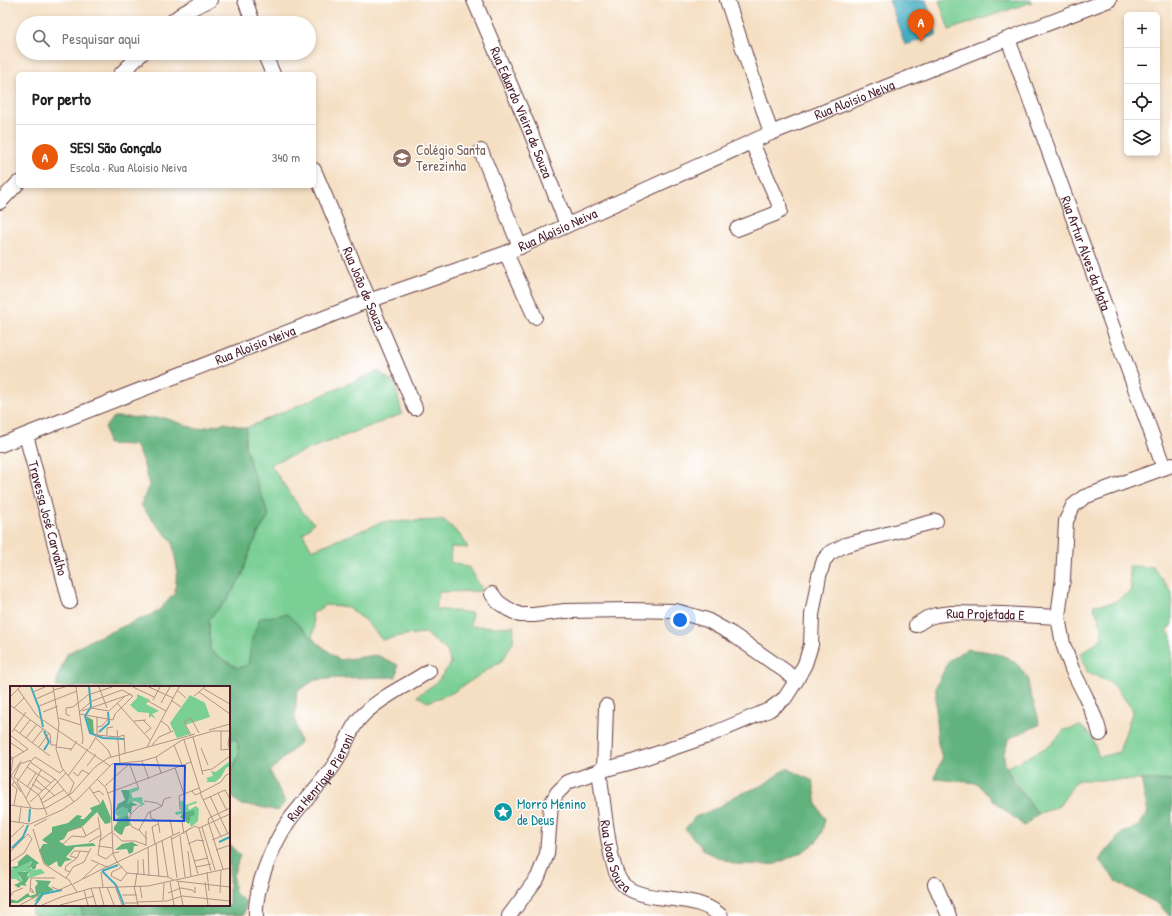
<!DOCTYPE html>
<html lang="pt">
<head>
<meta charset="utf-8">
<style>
  :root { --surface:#fff; --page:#f6f6f6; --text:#222; --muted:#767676; --line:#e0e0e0; --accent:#ea580c }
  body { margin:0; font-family:"Patrick Hand",sans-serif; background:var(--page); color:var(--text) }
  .controls { position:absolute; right:12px; top:12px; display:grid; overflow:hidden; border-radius:6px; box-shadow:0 2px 6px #0003 }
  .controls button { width:36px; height:36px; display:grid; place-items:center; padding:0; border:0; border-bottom:1px solid var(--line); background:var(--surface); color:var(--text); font:20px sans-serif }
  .you { position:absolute; left:680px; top:620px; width:14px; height:14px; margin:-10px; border:3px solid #fff; border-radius:50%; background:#1a73e8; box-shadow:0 0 0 6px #1a73e833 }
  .badge { display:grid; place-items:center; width:26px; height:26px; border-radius:50%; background:var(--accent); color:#fff; font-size:13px; font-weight:700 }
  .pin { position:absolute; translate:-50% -33px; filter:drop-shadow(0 1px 2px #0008) }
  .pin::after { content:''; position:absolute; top:21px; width:14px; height:12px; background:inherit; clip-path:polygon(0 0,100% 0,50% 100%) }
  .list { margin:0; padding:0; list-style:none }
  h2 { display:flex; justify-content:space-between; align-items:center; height:52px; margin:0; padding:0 16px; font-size:17px }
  h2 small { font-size:13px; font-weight:400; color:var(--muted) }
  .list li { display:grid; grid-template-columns:26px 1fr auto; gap:12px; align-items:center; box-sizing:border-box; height:64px; padding:0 16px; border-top:1px solid var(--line) }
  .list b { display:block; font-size:15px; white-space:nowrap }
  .list p { margin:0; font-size:13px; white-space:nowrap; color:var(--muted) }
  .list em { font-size:13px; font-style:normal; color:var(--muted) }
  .icon { flex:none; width:22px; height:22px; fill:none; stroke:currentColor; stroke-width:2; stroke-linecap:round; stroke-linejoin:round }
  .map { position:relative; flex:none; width:1172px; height:916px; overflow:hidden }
  .search { position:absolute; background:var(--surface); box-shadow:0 2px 6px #0003; left:16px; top:16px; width:300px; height:44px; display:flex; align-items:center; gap:10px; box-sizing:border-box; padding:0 14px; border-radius:22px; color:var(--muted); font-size:15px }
  .panel { position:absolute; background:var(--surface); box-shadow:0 2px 6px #0003; left:16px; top:72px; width:300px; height:116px; border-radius:6px }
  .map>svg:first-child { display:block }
  .green { fill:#79cf94; stroke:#627760 }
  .forest { fill:#62b27e; stroke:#566854 }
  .water { fill:#40abc0; stroke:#456576 }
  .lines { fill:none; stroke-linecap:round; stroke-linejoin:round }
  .street-casing { stroke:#643c42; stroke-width:16 }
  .street { stroke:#fff; stroke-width:14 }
  .labels { text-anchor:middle; stroke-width:3; stroke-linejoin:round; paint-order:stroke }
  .street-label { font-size:14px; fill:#4a1f2b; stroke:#fff }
  .education-label { font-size:14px; fill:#785e54; stroke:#fff; text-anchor:start }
  .culture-label { font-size:14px; fill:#0d838f; stroke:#fff; text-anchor:start }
  .inset-river { fill:none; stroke:#40abc0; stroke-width:2 }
  .inset-road { fill:none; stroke:#b19286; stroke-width:1 }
  .view { fill:#1d4ed8; fill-opacity:0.15; stroke:#1d4ed8; stroke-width:2 }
  .inset-edge { fill:none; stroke:#4a1f2b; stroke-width:2 }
</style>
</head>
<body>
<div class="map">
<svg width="1172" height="916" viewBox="0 0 1172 916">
  <rect width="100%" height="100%" fill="#fff"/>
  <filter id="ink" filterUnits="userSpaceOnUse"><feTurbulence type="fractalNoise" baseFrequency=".025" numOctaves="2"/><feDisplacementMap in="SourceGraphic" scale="8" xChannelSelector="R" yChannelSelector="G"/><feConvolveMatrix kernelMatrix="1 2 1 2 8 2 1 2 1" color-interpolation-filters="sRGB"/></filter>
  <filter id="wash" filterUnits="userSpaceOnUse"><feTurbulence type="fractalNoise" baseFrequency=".012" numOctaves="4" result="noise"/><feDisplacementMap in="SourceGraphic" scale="16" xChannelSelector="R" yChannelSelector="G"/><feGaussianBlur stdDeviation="0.9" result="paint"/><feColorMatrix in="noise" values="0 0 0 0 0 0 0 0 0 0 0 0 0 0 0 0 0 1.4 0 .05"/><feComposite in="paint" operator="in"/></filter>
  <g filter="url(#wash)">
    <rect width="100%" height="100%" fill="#f5dfc3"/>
    <path class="green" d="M939 0H1031L1032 2 949 30Z
      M378 371 395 384 402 414 270 464 302 511 314 523 303 534 312 550 383 522 444 520 462 537 468 548 451 547 450 562 470 568 483 591 439 592 436 609 472 613 470 626 499 627 514 626 513 642 503 660 452 693 428 702 417 696 436 683 451 664 447 651 425 633 405 635 382 640 369 624 348 607 325 605 312 614 314 628 312 638 287 614 252 639 248 665 238 668 222 659 210 650 209 619 226 601 242 576 250 550 260 530 269 516 252 470 245 445 246 428Z
      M1129 566 1153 567 1172 592V624L1167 631 1172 637V780H1077L1059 806 1038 814 1019 788 1006 768 1051 745 1064 730 1081 726 1092 737 1099 757 1119 752 1133 710 1112 683 1088 673 1080 654 1102 638V627L1093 605 1113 603 1131 591Z
      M229 739H237L239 755 229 776Z
      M31 905H85L81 908 83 916H37L32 913Z"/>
    <path class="forest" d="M114 417 165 418 197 429 225 423 246 428 245 445 252 470 269 516 260 530 250 550 242 576 226 601 209 619 210 650 222 659 238 668 248 665 252 639 260 618 287 614 312 638 339 660 377 655 398 665 396 677 339 678 315 680 297 691 295 719 300 743 270 771 285 802 278 811 256 806 241 805 229 794V776L239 755 237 739H229V687H56L58 676 67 654 91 640 157 612 175 593 177 568 172 541 154 522 141 505 149 485 143 462 135 445 108 444 105 427Z
      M967 649C982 651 1000 652 1013 661 1019 665 1023 672 1028 678 1028 695 1038 708 1039 725L1010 738C1008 743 1004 750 1004 755 1004 776 1026 798 1038 814L1024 826 993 800 976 783 935 779 936 774 942 758 938 743 936 720V687L949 660Z
      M787 768 813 781 817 805 825 819 822 832 817 841 804 851 776 864 763 865 735 864 706 852 685 829 695 817 719 807 733 797 763 785Z
      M1141 780H1172V916H1169L1160 905 1117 882 1099 860 1122 833 1139 826 1148 812Z
      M229 844 240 855 233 876 235 893 246 902 244 915 83 916 81 908 85 905H146L150 908 153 905H229Z"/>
    <path class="water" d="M889 0H926L937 35 905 45Z"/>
  </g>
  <g filter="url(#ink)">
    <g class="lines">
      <defs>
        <g id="street">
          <path d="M245 0 253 23"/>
          <path id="s1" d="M474 0 529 128 567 225"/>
          <path d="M727 0 771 133"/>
          <path d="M171 23C182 12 196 6 210 0"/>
          <path id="s2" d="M1008 39 1164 468"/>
          <path d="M264 53 273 74"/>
          <path d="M121 74 142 53"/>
          <path d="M481 151 520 247"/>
          <path id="s3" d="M314 170 415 408"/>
          <path d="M0 202 18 183"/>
          <path d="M737 229 775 214 780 211 779 204 752 143"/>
          <path d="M506 253 535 317"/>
          <path id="s4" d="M26 435 70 602"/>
          <path id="s5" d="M0 445 357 305 506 253 771 133 976 51 1109 0"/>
          <path d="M492 594 498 602 508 609 520 615H534L565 611 629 610 676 611 707 620 732 634 785 671 796 681 785 698 769 710 705 737 632 762 599 771 568 782 557 793 551 804 547 854 538 877 509 916"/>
          <path id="s6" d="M916 625 927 618 936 615 952 613 1003 614 1058 617"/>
          <path d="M796 681 805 664 811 645 812 615 819 576 824 560 830 553 845 545 936 521"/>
          <path d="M1100 734 1097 723 1085 695 1072 669 1063 644 1058 617 1063 578 1066 521 1073 506 1084 497 1172 465"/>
          <path d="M604 770 606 706"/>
          <path id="s7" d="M599 771C603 795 608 865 621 882 630 894 653 897 666 898 687 901 705 902 721 916"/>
          <path d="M935 884 949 916"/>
          <path id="s8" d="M256 916C254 889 273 844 288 822 303 801 322 784 336 762 346 746 350 726 365 713 384 695 408 685 429 671"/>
        </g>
      </defs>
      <use href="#street" class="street-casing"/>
      <use href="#street" class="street"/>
    </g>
  </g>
  <defs>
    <symbol id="school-disc" viewBox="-11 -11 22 22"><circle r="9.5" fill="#8d6e63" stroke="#fff"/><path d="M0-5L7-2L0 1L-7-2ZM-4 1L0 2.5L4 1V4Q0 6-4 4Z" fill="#fff"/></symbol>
    <symbol id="sight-disc" viewBox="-11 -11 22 22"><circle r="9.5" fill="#0f9aa8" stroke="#fff"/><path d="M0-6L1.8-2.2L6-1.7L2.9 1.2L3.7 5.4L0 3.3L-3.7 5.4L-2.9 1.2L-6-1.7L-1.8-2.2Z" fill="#fff"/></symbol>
  </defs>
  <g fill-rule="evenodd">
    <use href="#school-disc" x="391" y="147" width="22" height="22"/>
    <use href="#sight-disc" x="492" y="801" width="22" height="22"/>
  </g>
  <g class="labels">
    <g class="street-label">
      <text dy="5" stroke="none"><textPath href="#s5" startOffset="922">Rua Aloisio Neiva</textPath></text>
      <text dy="5" stroke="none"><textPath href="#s1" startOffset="122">Rua Eduardo Vieira de Souza</textPath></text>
      <text dy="5" stroke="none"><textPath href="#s5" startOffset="598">Rua Aloisio Neiva</textPath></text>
      <text dy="5" stroke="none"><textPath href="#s2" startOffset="228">Rua Artur Alves da Mota</textPath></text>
      <text dy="5" stroke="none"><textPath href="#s3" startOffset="129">Rua João de Souza</textPath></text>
      <text dy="5" stroke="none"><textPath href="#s5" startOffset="274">Rua Aloisio Neiva</textPath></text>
      <text dy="5" stroke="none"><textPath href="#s4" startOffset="86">Travessa José Carvalho</textPath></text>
      <text dy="5" stroke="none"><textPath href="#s6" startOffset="72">Rua Projetada E</textPath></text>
      <text dy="5" stroke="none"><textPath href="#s8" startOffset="156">Rua Henrique Pieroni</textPath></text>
      <text dy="5" stroke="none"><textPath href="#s7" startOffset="87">Rua Joao Souza</textPath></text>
    </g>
    <g class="education-label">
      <text x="416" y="155">Colégio Santa<tspan x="416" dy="16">Terezinha</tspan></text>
    </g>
    <g class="culture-label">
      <text x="517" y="809">Morro Menino<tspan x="517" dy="16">de Deus</tspan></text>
    </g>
  </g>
  <g transform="translate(10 686)">
    <rect width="220" height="220" fill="#f5dfc3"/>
    <path d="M127 8 140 14 136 18 149 25 142 28 146 33 141 30 139 32V27L128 26 120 19 127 12ZM180 9 195 17 200 31 175 39 180 48 167 52 160 37ZM220 75V80L216 82 211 91 205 96H196L198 94 196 92 203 90 201 85 206 86ZM127 101 129 104 121 107 123 112 132 111 133 115H131L135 118 130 121 131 118 125 115 117 118 120 110 119 104ZM172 114 176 119 186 115 187 117 178 120 179 124 186 120 189 123 188 135 181 141 179 135 182 126 166 129 165 126 171 125 170 116ZM112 121 118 123V129L107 137 106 133 109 131 105 127ZM21 175 22 177 18 180 23 184 31 183 35 187 19 192 17 190 20 188 14 185 9 191 13 195 11 197 6 193H0V181L3 183Z" fill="#79cf94"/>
    <path d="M76 30 83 34 84 49 80 46ZM111 104H119L120 110 117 118 121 116 128 119 122 120 121 128 118 126V123L112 121 105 126 108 118 115 114ZM93 113 101 132 100 137 95 138 87 126 73 140 58 146 54 153 49 155 56 160 83 157 86 160 65 161 56 171 62 174 55 175 51 181 48 180 47 175 39 180 35 178 29 165 33 158H38L32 154 42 146V141L58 137 67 129 72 130 70 133H74L82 125 80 122 90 118ZM184 124 185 129 181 130 179 138 170 131 173 127ZM118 129 120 139 115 141 112 149 109 148 104 144V141L110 133ZM122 156 129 160H124L123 166 119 168 117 163 105 164 112 158ZM17 168 29 177 26 179V182L23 184 21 181 17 182 22 177 21 175 5 183 0 181 8 180V176ZM20 183 17 190 19 192 15 198 17 200 11 199 9 202 4 199 13 195 7 186H18ZM25 194 41 195 38 200 44 204 33 208 31 212 24 216 30 208 23 212 18 211 8 217H0V213L7 215 18 207 20 210 26 208 25 201 28 197Z" fill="#62b27e"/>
    <path class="inset-river" d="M21 1 29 22 33 41M79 1 81 21 75 30 80 47 93 52 114 53M34 45 39 56 34 64M89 46 99 37 98 26M19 136 20 123M209 156 220 151M2 162 13 151 18 139M92 185 108 179M92 185 106 199 114 219M25 219 33 208 52 204"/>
    <path class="inset-road" d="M43 1 49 38 46 63 52 82 64 97 59 109M66 1 73 53 72 58M89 1 97 22M123 1 144 11M139 1 163 12M8 3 27 30 100 80M194 3 220 18M43 4 55 1M167 4 176 12M23 6 35 1M189 6 220 28M184 10 195 1M0 11 10 1M26 13 44 5M143 14 150 1M161 14 171 21M138 15 156 25M107 17 140 54M151 17 160 1M0 19 40 48 41 59H46M29 20 67 5M4 22 14 12M81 22 99 25 114 11M72 25 121 8M33 26 48 20M69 26 82 15 112 4 123 10 105 28 103 34 70 28M60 30 56 28V22L63 21 78 9 102 1M49 32 71 39M133 34 141 42 135 47M124 35 136 34M151 35 158 40 161 46M87 41 92 40 98 33M4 43 40 70M107 44 110 77M199 44 220 38M211 45V64L220 63M2 46 16 26M10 47 20 34M220 47 218 58 220 64M0 49 18 63 0 74M87 49 108 51 114 49 115 67M97 49V42L103 41M181 49 174 36 181 32 189 47M183 51 193 89M16 52 27 38M86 52 98 64 101 71M174 54 191 107M1 57 14 66M22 57 33 43M142 59 149 51 163 45M164 59 172 79M29 61 39 47M46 61 62 63M137 61 169 1M191 62 198 79M79 63 87 49V31M60 65 67 55M0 69 3 73 1 86M146 71 151 87M21 74 10 78 4 91 29 109 37 129M11 75 1 90 11 106M132 75 139 93M20 76 45 93 64 116M119 77 129 103M77 80 86 68M17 81 41 97M165 82 174 108M192 85 202 83 220 70M63 86 68 90 72 84 79 88M58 90 78 63M25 93 45 110M87 93 96 102 101 118 103 168 107 176 117 187 158 191 164 194M4 96 2 99 7 103 4 119M22 98 33 105M95 100 119 78M17 101 26 87M79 101 90 117M182 105 185 109 190 107 211 96 215 90 220 87M83 107 89 105 94 109M98 107 181 76M190 107 211 151M208 107 217 125M200 110 218 148M16 112 31 84M31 114 56 87M193 114 215 104 220 113M20 116 45 93M32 117 54 104M0 119 28 123 36 122 62 107 85 81 98 72 185 48M130 119 121 128 119 135 122 141 129 144 137 153M152 120 154 113 161 111M21 122 7 96 22 74 25 71 50 87 53 84M170 124 169 110 189 102M140 125 141 132 148 135 150 147M88 131 91 149 88 169 96 173 103 167 109 166M160 133 163 149M0 135 20 138 52 124 68 113 102 78 132 75 146 71 172 54 203 45H220M172 136 174 148M9 137 11 121M24 140 37 133M192 141 205 184M180 142 176 146 188 188M23 143 34 178 59 194 67 206M129 144 138 127 152 120 147 117 134 115M57 145 72 141 76 150M136 145V160M103 147 112 155H125L136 159M161 150 167 192M170 150 175 191M0 152 14 139M162 153 185 140 189 142M202 154 219 147M89 155 103 145M152 155 158 191M79 156 91 149M53 158 62 150 74 151 89 142M145 158 142 141 148 138M146 158 149 190M178 158 187 154 194 155M88 160 103 162M138 161 139 190M206 164 220 159M178 165 181 190M0 166 18 148M67 172 70 165 79 166M133 173 134 189M81 174 97 181 170 146M184 175 198 172M0 176 14 167 22 153 18 148M112 181 102 186 101 190 111 195 117 187M186 181 201 178M213 183 198 135 199 132 220 122M201 185 189 142 220 128M60 186 63 181 74 176 81 162M91 186 93 201M197 186 199 205M128 188V174M56 192 60 186 55 184 56 180 67 172 60 170 64 165H70M73 193 98 180M166 195 220 201M168 195 173 219M160 196 164 219M195 196 198 219M63 198 71 194 88 178M105 200 112 219M124 200 128 219M125 200 127 187M130 200 132 212M42 201 49 204 62 198M89 201 94 219M97 201 104 219M21 202 24 207 20 205 21 192H45M81 202 86 219M74 204 78 219M158 207 171 202 182 204 185 207V201M210 207 211 184M112 209H127M0 211 3 206 13 202M153 214 154 197M127 216 157 215 172 210 219 215M115 217H128M10 219 29 209M32 219 51 211 82 202 138 200 220 182M50 219 84 210"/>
    <path class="view" d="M105 78 175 80 174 135 104 134Z"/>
    <rect width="220" height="220" class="inset-edge"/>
  </g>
</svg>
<div class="controls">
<button>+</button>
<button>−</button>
<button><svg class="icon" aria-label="locate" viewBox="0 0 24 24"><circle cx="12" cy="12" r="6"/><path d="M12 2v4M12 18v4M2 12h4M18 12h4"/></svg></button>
<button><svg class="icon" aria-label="layers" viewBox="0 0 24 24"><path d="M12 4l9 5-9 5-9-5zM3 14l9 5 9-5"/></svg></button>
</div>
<div class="you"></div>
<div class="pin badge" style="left:921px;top:42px">A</div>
<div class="search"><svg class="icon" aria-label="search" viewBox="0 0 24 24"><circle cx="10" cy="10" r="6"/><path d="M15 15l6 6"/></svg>Pesquisar aqui</div>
<section class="panel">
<h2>Por perto<small></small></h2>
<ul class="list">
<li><span class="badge">A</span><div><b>SESI São Gonçalo</b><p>Escola · Rua Aloisio Neiva</p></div><em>340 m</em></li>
</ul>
</section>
</div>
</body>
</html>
